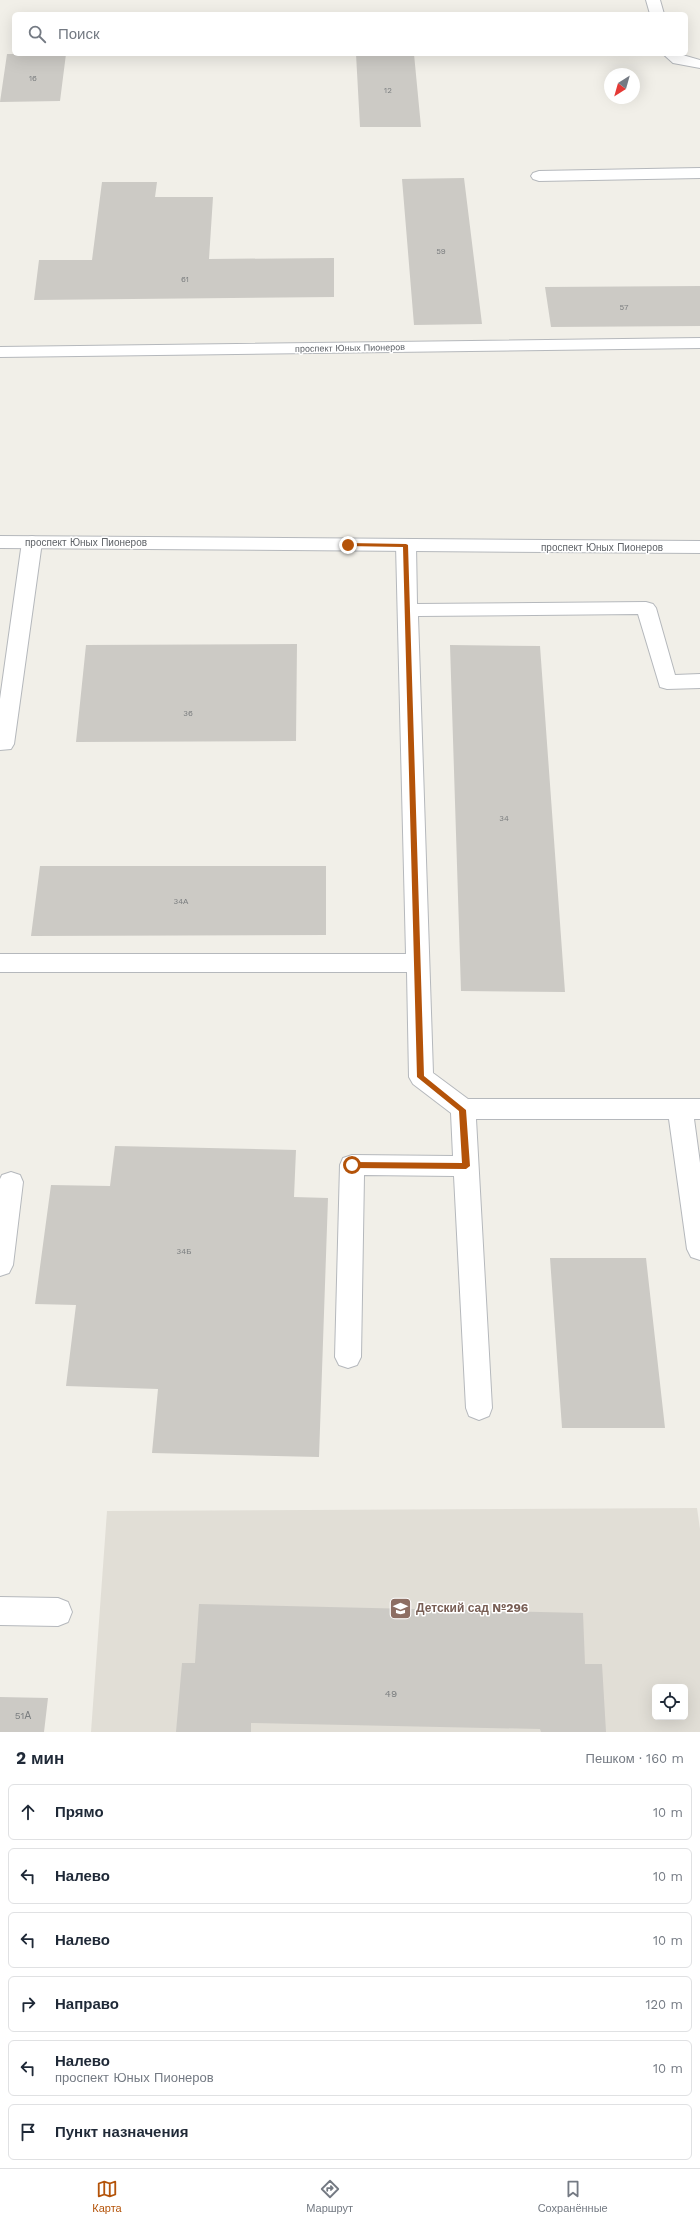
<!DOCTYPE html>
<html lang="ru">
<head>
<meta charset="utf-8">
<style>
  :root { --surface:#fff; --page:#f2f2f3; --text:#1f2937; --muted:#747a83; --line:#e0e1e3; --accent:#b45309 }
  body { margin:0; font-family:"Work Sans",sans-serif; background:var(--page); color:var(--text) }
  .controls { position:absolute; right:12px; bottom:12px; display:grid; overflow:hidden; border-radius:6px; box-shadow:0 4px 16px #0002 }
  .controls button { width:36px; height:36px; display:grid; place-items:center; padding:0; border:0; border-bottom:1px solid var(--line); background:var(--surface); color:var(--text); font:20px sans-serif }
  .compass { position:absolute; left:604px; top:68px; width:36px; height:36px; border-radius:50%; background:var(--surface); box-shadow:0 4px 16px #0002; rotate:217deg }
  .stop { position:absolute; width:12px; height:12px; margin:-9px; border:3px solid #b45309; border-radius:50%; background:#fff }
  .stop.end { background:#b45309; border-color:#fff; box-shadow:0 1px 4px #0008 }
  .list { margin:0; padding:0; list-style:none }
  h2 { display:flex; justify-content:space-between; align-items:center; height:52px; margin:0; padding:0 16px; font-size:17px }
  h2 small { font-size:13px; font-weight:400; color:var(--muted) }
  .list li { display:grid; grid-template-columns:26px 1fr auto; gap:12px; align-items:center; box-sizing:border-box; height:56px; margin:0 8px 8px; padding:0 8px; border:1px solid var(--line); border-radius:6px }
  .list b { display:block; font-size:15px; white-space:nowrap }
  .list p { margin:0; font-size:13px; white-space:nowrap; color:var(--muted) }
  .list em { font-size:13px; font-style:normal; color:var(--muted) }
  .icon { flex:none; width:22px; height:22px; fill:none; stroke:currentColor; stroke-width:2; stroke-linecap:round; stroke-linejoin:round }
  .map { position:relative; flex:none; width:700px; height:1732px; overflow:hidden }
  .search { position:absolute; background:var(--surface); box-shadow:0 4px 16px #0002; left:12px; right:12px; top:12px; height:44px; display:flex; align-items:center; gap:10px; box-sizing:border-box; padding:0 14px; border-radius:6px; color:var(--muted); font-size:15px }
  .sheet { height:436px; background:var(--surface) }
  nav { display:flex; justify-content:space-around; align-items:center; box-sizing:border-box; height:56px; border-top:1px solid var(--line); background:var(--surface); font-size:11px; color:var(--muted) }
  nav a { display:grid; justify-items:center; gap:2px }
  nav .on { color:var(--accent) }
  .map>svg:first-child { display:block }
  .education { fill:#e1ded6; fill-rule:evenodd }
  .building { fill:#cccac5 }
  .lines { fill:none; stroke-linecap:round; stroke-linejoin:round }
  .service-casing { stroke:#b5b8bc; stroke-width:2 }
  .minor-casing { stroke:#b5b8bc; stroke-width:2 }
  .service { fill:#fff; fill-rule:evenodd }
  .minor { fill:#fff; fill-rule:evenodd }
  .route { fill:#b45309 }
  .labels { text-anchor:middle; stroke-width:3; stroke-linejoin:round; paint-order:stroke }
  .number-label { font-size:8px; fill:#7a7d7f }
  .far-street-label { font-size:9px; fill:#5f6368; stroke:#fff }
  .street-label { font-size:10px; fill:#5f6368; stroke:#fff }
  .near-number-label { font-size:10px; fill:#7a7d7f }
  .near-education-label { font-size:12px; font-weight:bold; fill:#785e54; stroke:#fff; text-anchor:start }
</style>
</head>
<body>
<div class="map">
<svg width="700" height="1732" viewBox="0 0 700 1732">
  <rect width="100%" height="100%" fill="#f1efe8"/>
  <path class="education" d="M697 1508 700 1529V1732H91L107 1511ZM655 1687H685V1717H655Z"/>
  <path class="building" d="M7 54H66L60 101 0 102Z
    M356 54H414L421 127H360Z
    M464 178 482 324 414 325 402 179Z
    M102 182H157L155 197H213L209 259 334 258V297L34 300 39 260H92Z
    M700 286V326L551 327 545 287Z
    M297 644 296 741 76 742 86 645Z
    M450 645 540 646 565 992 461 991Z
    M40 866H326V935L31 936Z
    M115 1146 296 1150 294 1197 328 1198 319 1457 152 1453 158 1389 66 1386 76 1305 35 1304 51 1185 110 1186Z
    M550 1258H646L665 1428H562Z
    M199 1604 583 1613 585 1664H602L606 1732H541L540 1729 251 1723V1732H176L182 1663H195Z
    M0 1697 48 1698 44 1732H0Z"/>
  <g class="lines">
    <defs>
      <path id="service" d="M646 0H660L664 14H650Z
        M663 54H679L700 60V68L673 63Z
        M700 168V178L539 181 533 179 531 176 533 173 539 171Z
        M32 536 39 538 42 542 14 744 11 749 0 750V699L22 542 25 538Z
        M406 539 413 541 416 545 417 604 646 602 653 604 656 608 675 675 700 674V688L667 689 660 687 638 614 418 616 433 1073 468 1099H700V1119H694L700 1163V1260L691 1257 687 1249 669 1119H476L492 1408 489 1416 479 1420 469 1416 466 1408 454 1176 364 1175 361 1357 357 1365 348 1368 339 1365 335 1357 340 1165 343 1158 352 1155 453 1156 451 1113 413 1084 409 1077 407 972H0V954H406L396 545 399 541Z
        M11 1172 20 1175 23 1182 13 1265 9 1273 0 1276V1179L2 1175Z
        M0 1597 58 1598 68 1602 72 1612 68 1622 58 1626 0 1625Z"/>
      <path id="minor" d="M700 338V348L0 357V347Z
        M0 536 700 541V553L0 548Z"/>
    </defs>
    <use href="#service" class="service-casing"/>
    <use href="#minor" class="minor-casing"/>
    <use href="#service" class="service"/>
    <use href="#minor" class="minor"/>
  </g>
  <path class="route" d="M348 543 406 544 408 545 424 1076 466 1110 470 1166 466 1169 352 1168 348 1165 352 1162 462 1163 459 1111 417 1077 403 547 346 546Z"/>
  <defs>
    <symbol id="school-square" viewBox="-11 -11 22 22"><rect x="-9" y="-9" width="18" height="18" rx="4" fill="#8d6e63" stroke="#fff"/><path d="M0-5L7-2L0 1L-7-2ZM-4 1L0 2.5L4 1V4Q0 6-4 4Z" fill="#fff"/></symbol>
  </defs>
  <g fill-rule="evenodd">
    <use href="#school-square" x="388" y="1596" width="25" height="25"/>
  </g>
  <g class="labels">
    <g class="number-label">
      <text x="33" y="81">16</text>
      <text x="388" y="93">12</text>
      <text x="441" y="254">59</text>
      <text x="185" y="282">61</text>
      <text x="624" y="310">57</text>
      <text x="188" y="716">36</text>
      <text x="504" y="821">34</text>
      <text x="181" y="904">34А</text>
      <text x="184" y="1254">34Б</text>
    </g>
    <g class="far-street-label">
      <text transform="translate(350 348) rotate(-1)" y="3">проспект Юных Пионеров</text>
    </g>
    <g class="street-label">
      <text x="86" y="546">проспект Юных Пионеров</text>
      <text x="602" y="551">проспект Юных Пионеров</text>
    </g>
    <g class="near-number-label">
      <text x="391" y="1697">49</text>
      <text x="23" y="1719">51А</text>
    </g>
    <g class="near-education-label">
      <text x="416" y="1612">Детский сад №296</text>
    </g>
  </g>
</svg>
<div class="controls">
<button><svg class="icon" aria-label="locate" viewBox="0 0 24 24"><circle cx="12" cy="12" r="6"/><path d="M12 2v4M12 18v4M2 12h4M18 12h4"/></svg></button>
</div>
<svg class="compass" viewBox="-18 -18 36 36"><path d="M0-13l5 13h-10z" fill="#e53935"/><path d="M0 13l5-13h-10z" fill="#747a83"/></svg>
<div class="stop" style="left:352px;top:1165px"></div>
<div class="stop end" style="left:348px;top:545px"></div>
<div class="search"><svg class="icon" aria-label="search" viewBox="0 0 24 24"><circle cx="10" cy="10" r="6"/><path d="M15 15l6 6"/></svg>Поиск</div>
</div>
<section class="sheet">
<h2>2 мин<small>Пешком · 160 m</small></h2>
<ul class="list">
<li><svg class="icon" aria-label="ahead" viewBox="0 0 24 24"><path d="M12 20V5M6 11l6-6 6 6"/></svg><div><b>Прямо</b></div><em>10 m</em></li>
<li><svg class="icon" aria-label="left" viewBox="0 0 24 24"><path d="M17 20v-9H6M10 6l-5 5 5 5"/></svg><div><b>Налево</b></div><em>10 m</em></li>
<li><svg class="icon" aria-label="left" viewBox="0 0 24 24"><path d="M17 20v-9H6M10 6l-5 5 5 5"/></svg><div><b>Налево</b></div><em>10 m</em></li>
<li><svg class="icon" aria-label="right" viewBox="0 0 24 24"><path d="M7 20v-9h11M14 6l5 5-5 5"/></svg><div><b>Направо</b></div><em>120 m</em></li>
<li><svg class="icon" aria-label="left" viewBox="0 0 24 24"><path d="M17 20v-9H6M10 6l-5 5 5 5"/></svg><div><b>Налево</b><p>проспект Юных Пионеров</p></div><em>10 m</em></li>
<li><svg class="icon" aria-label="arrive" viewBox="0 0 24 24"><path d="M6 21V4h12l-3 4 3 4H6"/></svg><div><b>Пункт назначения</b></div></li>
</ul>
</section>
<nav>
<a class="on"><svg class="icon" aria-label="map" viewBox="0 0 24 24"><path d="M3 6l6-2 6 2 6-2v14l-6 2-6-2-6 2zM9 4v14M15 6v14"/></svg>Карта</a>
<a><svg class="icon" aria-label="directions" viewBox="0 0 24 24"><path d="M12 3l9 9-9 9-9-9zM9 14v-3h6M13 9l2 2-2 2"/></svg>Маршрут</a>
<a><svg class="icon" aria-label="saved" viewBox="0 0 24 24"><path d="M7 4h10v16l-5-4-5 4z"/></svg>Сохранённые</a>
</nav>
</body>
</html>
